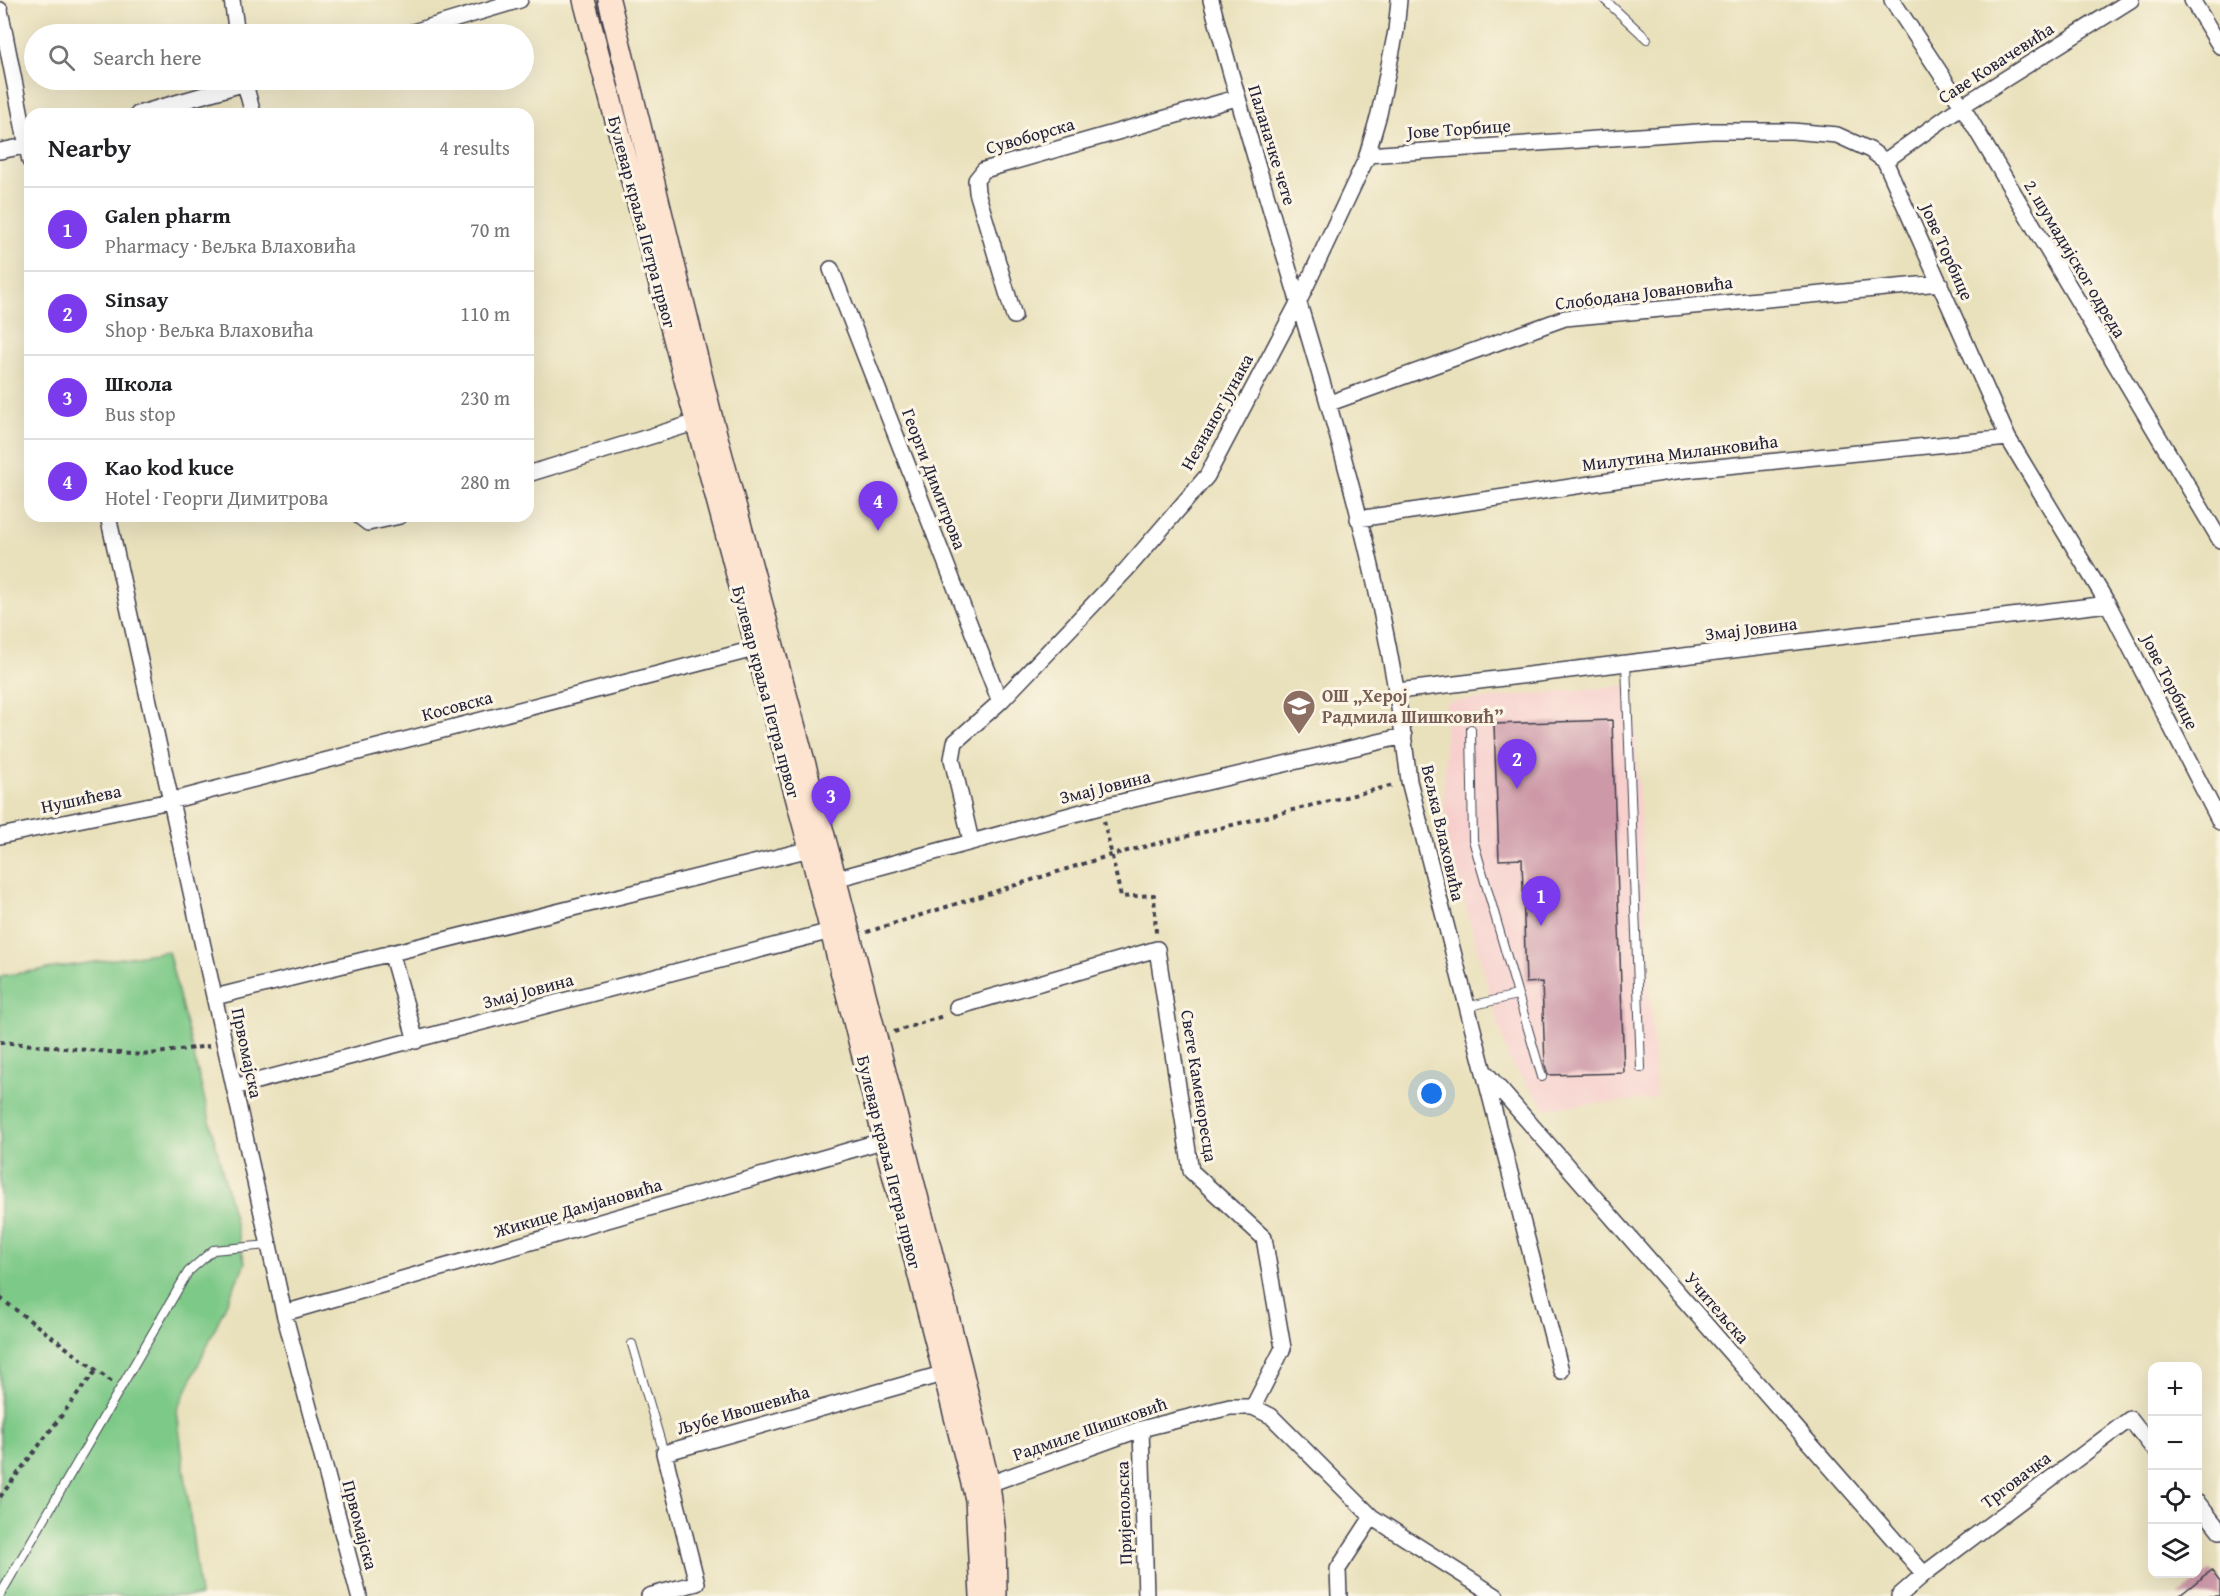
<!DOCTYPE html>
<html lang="en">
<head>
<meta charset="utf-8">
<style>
  :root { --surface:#fff; --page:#f6f6f6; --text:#202124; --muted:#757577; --line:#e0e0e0; --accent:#7c3aed }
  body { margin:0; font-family:"Gentium Book Plus",serif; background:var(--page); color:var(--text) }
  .controls { position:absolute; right:18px; bottom:18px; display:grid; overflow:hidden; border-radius:12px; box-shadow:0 6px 24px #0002 }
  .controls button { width:54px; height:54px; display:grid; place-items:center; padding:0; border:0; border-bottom:2px solid var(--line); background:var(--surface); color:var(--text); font:30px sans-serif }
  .you { position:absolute; left:1432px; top:1094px; width:21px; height:21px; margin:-15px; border:4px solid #fff; border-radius:50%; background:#1a73e8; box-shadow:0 0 0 9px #1a73e833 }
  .badge { display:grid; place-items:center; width:39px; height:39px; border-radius:50%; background:var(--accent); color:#fff; font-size:20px; font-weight:700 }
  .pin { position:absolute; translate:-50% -50px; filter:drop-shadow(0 2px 3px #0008) }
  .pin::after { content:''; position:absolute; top:32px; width:21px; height:18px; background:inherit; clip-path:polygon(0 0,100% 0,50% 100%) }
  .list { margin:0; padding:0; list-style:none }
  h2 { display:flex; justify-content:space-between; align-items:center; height:78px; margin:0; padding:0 24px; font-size:26px }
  h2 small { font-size:20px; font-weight:400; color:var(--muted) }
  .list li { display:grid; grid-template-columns:39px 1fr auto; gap:18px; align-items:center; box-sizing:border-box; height:84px; padding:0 24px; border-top:2px solid var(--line) }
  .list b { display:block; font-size:22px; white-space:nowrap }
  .list p { margin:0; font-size:20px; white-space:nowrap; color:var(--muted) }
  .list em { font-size:20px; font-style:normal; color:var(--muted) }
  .icon { flex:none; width:33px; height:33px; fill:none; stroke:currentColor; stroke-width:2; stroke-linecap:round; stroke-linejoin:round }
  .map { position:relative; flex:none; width:2220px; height:1596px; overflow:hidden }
  .search { position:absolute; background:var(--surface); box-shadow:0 6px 24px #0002; left:24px; top:24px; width:510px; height:66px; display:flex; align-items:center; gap:15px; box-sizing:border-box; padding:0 21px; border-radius:33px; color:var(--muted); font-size:22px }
  .panel { position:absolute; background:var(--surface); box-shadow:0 6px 24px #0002; left:24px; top:108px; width:510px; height:414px; border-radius:18px }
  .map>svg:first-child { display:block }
  .built { fill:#f7d0ce }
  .green { fill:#7dc987; stroke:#507661; stroke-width:1.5 }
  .building { fill:#cd99a8 }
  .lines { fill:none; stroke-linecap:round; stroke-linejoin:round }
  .service-casing { stroke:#403f4e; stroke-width:10 }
  .minor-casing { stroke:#403f4e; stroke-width:18 }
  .secondary-casing { stroke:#403f4e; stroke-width:24 }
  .path { stroke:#403f4e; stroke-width:4; stroke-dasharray:4.5 4.5; stroke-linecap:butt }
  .service { stroke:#fff; stroke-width:8 }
  .minor { stroke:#fff; stroke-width:15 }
  .secondary { stroke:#fde4d0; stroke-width:21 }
  .labels { text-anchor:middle; stroke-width:6; stroke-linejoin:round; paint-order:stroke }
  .street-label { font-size:18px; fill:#22223b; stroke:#fcf5e5 }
  .education-label { font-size:18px; font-weight:bold; fill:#785e54; stroke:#fcf5e5; text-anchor:start }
</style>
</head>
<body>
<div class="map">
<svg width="2220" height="1596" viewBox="0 0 2220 1596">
  <rect width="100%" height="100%" fill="#fcf5e5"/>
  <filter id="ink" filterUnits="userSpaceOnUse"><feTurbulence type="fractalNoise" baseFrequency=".0167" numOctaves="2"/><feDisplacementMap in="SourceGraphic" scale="12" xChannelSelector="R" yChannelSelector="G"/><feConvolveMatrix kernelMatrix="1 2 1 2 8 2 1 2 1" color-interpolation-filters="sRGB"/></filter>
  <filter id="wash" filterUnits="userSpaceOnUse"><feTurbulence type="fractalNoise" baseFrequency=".008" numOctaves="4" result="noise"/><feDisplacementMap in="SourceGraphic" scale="24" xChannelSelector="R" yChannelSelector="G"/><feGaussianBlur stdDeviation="1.35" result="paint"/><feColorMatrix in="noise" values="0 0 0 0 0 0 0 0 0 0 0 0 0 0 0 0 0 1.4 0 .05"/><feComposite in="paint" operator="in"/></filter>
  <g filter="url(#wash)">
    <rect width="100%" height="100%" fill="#e9e1bc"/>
    <path class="built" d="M1633 685 1656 1099 1546 1108 1509 1061 1443 826 1446 702Z"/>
    <path class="green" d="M168 951 245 1263 177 1411 200 1596H0V976Z"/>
    <g id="blocks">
      <path class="building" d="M1612 720 1624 1073 1548 1075 1545 1065 1542 982 1526 983 1522 859 1499 860 1494 724Z
        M2211 1570 2220 1582V1596H2179Z"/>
    </g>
  </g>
  <g filter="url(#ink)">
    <use href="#blocks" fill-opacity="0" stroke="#403f4e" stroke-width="1.5"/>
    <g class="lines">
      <defs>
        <path id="service" d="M1605 0 1647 39
          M1626 663 1641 1068
          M1471 729 1473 840 1542 1077
          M1466 1007 1517 995
          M632 1344 664 1453
          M0 1595 188 1272 213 1250 269 1245"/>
        <path id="minor" d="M232 0 237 34
          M1211 0C1278 260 1379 513 1409 781L1561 1371
          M1892 0 1962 106 2220 540
          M2192 0 2220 46
          M0 10 30 161
          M406 34 520 0
          M244 80 253 114
          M138 114 256 80
          M0 151 30 145
          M1367 155 1712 131H1792L1837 135 1870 150 1885 161 2008 438 2108 604 2220 822
          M1885 161 1962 106 2131 0
          M831 269 1000 702
          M1014 316 977 192 976 180 984 170 1236 98
          M1330 403 1565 318 1940 283
          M528 474 694 423
          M108 516 284 1313 359 1596
          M359 516 368 523 400 516
          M1358 519 1676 471 2008 438
          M1398 691 2108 604
          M0 836 170 801 754 649
          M971 841 952 759 955 742 1000 702 1126 570 1207 476 1299 301 1366 159 1379 114 1396 31 1399 0
          M828 881 1100 807 1404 736
          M391 952 416 1041
          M215 997 810 849
          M957 1007 1157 949 1191 1171 1264 1238 1283 1348 1253 1407
          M1485 1072 1924 1574
          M234 1087 831 931
          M284 1313 882 1141
          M1141 1429 1146 1596
          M989 1484 1141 1429 1230 1407H1253L1271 1416 1372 1517 1496 1596
          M2198 1503 2220 1531
          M649 1596 697 1583 664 1453 942 1374
          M1339 1596 1338 1569 1372 1517
          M1899 1596 1924 1574 2130 1419 2152 1447"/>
        <path id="secondary" d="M584 0 810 849 976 1499 981 1596
          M609 0 712 419 830 858 961 1367 989 1484 995 1534 996 1596"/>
      </defs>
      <use href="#service" class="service-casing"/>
      <use href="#minor" class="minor-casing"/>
      <use href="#secondary" class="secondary-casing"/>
      <path class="path" d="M1104 821 1121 897 1154 895 1156 933
        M867 932 1111 855 1394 785
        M894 1032 943 1016
        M0 1042 142 1055 209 1046
        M0 1298 112 1382
        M0 1497 96 1370"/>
      <use href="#service" class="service"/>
      <use href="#minor" class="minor"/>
      <use href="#secondary" class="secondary"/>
    </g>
  </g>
  <defs>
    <symbol id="school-pin" viewBox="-11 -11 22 30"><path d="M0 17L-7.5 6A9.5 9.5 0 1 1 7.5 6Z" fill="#8d6e63" stroke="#fcf5e5"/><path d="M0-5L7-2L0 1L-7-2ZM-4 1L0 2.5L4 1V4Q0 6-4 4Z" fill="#fff"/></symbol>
  </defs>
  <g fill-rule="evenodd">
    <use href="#school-pin" x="1280" y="687" width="38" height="52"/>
  </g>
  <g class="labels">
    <g class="street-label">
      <text transform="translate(1996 63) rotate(-33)" y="6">Саве Ковачевића</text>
      <text transform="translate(1459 129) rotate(-4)" y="6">Јове Торбице</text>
      <text transform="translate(1030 136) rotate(-16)" y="6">Сувоборска</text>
      <text transform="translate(1272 145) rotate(73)" y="6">Паланачке чете</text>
      <text transform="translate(642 222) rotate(75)" y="6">Булевар краља Петра првог</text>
      <text transform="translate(1947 252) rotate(66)" y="6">Јове Торбице</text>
      <text transform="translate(2075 259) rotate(59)" y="6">2. шумадијског одреда</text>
      <text transform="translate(1644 293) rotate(-7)" y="6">Слободана Јовановића</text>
      <text transform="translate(1217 412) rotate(-61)" y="6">Незнаног јунака</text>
      <text transform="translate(1680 453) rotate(-7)" y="6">Милутина Миланковића</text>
      <text transform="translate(934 479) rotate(69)" y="6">Георги Димитрова</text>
      <text transform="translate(1751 629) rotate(-7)" y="6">Змај Јовина</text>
      <text transform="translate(2170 682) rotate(63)" y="6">Јове Торбице</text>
      <text transform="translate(766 692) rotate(75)" y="6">Булевар краља Петра првог</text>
      <text transform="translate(457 706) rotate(-15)" y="6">Косовска</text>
      <text transform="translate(1105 787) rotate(-14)" y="6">Змај Јовина</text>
      <text transform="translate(81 799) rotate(-12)" y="6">Нушићева</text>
      <text transform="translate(1443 833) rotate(77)" y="6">Вељка Влаховића</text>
      <text transform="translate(528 991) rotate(-15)" y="6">Змај Јовина</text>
      <text transform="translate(247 1053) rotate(78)" y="6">Првомајска</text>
      <text transform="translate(1199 1086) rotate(81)" y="6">Свете Каменоресца</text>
      <text transform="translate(889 1162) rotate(76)" y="6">Булевар краља Петра првог</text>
      <text transform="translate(578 1208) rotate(-16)" y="6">Жикице Дамјановића</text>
      <text transform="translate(1717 1308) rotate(49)" y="6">Учитељска</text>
      <text transform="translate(743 1410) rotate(-16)" y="6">Љубе Ивошевића</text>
      <text transform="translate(1090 1429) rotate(-19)" y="6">Радмиле Шишковић</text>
      <text transform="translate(2016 1480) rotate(-37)" y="6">Трговачка</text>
      <text transform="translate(1124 1513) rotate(-92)" y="6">Пријепољска</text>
      <text transform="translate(360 1525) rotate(75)" y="6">Првомајска</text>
    </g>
    <g class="education-label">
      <text x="1322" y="702">ОШ „Херој<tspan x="1322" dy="21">Радмила Шишковић”</tspan></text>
    </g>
  </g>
</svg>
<div class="controls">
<button>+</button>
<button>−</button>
<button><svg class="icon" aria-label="locate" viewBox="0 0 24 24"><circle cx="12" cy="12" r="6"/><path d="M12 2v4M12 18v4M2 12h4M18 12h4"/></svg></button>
<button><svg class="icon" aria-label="layers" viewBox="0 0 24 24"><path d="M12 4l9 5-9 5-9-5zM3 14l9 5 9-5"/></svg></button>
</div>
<div class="you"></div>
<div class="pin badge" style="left:1541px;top:926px">1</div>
<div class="pin badge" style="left:1517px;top:789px">2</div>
<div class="pin badge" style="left:831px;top:826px">3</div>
<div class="pin badge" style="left:878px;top:531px">4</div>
<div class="search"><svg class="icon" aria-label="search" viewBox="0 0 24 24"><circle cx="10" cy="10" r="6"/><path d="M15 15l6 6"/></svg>Search here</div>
<section class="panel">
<h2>Nearby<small>4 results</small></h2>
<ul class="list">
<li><span class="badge">1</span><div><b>Galen pharm</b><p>Pharmacy · Вељка Влаховића</p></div><em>70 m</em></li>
<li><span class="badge">2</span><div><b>Sinsay</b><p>Shop · Вељка Влаховића</p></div><em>110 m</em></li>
<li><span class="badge">3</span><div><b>Школа</b><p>Bus stop</p></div><em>230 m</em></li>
<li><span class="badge">4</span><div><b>Kao kod kuce</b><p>Hotel · Георги Димитрова</p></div><em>280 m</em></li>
</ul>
</section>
</div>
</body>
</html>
